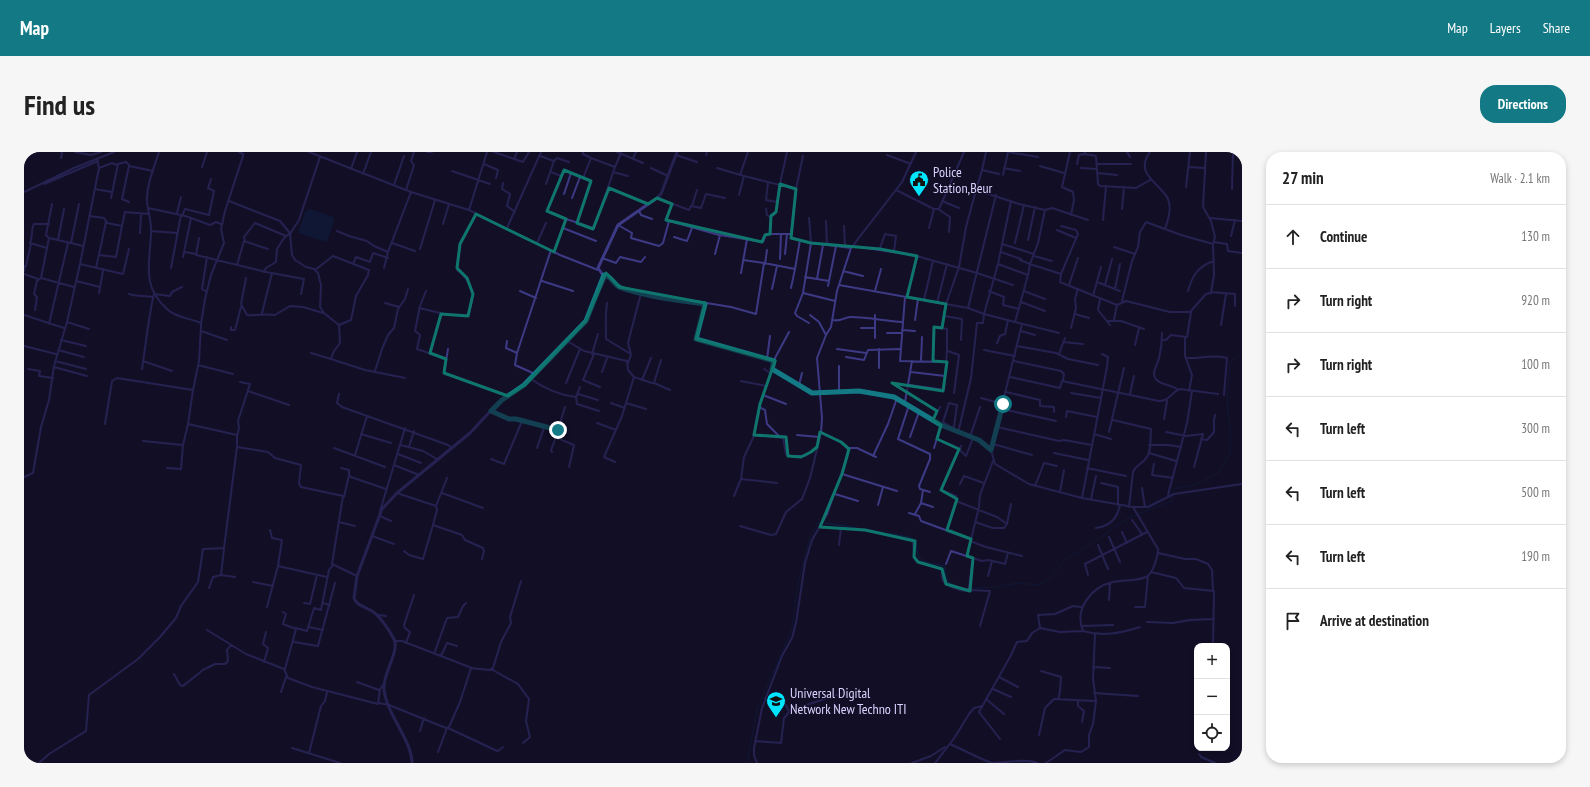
<!DOCTYPE html>
<html lang="en">
<head>
<meta charset="utf-8">
<style>
  :root { --surface:#fff; --page:#f6f6f6; --text:#222; --muted:#767676; --line:#e0e0e0; --accent:#137a85 }
  body { margin:0; font-family:"PT Sans Narrow",sans-serif; background:var(--page); color:var(--text) }
  .controls { position:absolute; right:12px; bottom:12px; display:grid; overflow:hidden; border-radius:8px; box-shadow:0 2px 6px #0003 }
  .controls button { width:36px; height:36px; display:grid; place-items:center; padding:0; border:0; border-bottom:1px solid var(--line); background:var(--surface); color:var(--text); font:20px sans-serif }
  .stop { position:absolute; width:12px; height:12px; margin:-9px; border:3px solid #137a85; border-radius:50%; background:#fff }
  .stop.end { background:#137a85; border-color:#fff; box-shadow:0 1px 4px #0008 }
  .list { margin:0; padding:0; list-style:none }
  h2 { display:flex; justify-content:space-between; align-items:center; height:52px; margin:0; padding:0 16px; font-size:17px }
  h2 small { font-size:13px; font-weight:400; color:var(--muted) }
  .list li { display:grid; grid-template-columns:26px 1fr auto; gap:12px; align-items:center; box-sizing:border-box; height:64px; padding:0 16px; border-top:1px solid var(--line) }
  .list b { display:block; font-size:15px; white-space:nowrap }
  .list em { font-size:13px; font-style:normal; color:var(--muted) }
  .icon { flex:none; width:22px; height:22px; fill:none; stroke:currentColor; stroke-width:2; stroke-linecap:round; stroke-linejoin:round }
  .map { position:relative; flex:none; width:1218px; height:611px; overflow:hidden; border-radius:16px }
  header { display:flex; align-items:center; gap:24px; box-sizing:border-box; height:56px; padding:0 20px; background:var(--accent); color:#fff }
  header strong { font-size:19px }
  nav { display:flex; gap:22px; margin-inline-start:auto; font-size:14px }
  .intro { display:flex; align-items:center; justify-content:space-between; box-sizing:border-box; height:96px; padding:0 24px }
  h1 { margin:0; font-size:28px }
  .button { padding:10px 18px; border-radius:16px; background:var(--accent); color:#fff; font-size:14px; font-weight:700 }
  main { display:flex; gap:24px; padding:0 24px }
  aside { flex:1; background:var(--surface); border-radius:16px; box-shadow:0 2px 6px #0003 }
  .map>svg:first-child { display:block }
  .water { fill:#0c2248 }
  .lines { fill:none; stroke-linecap:round; stroke-linejoin:round }
  .stream { stroke:#0c2248; stroke-width:1 }
  .minor { stroke:#3d3a85; stroke-width:2 }
  .tertiary { stroke:#3d3a85; stroke-width:3 }
  .route { stroke:#137a85; stroke-width:5 }
  .marked { fill:none; stroke:#0f766e; stroke-width:3; stroke-linejoin:round }
  .labels { text-anchor:middle; stroke-width:3; stroke-linejoin:round; paint-order:stroke }
  .poi-label { font-size:14px; fill:#d9d4ff; stroke:#130f26; text-anchor:start }
</style>
</head>
<body>
<header>
<strong>Map</strong>
<nav><a>Map</a><a>Layers</a><a>Share</a></nav>
</header>
<div class="intro"><h1>Find us</h1><a class="button">Directions</a></div>
<main>
<div class="map">
<svg width="1218" height="611" viewBox="0 0 1218 611">
  <rect width="100%" height="100%" fill="#130f26"/>
  <path class="water" d="M286 57 309 65 310 69 303 90 274 81 281 60Z"/>
  <g class="lines">
    <path class="stream" d="M801 371 839 377
      M849 379 886 385 892 389C893 413 899 409 920 414L924 430 939 437 972 435 994 431 1014 433 1026 426 1043 406 1063 395 1104 366 1148 349 1149 337 1171 333 1195 320 1206 301V279L1203 248 1206 210 1218 201
      M727 611 724 606 733 557 768 477 774 431 781 404 786 385 794 371H796"/>
    <path class="minor" d="M51 0 67 3 77 0
      M135 0C130 16 122 34 123 50 124 61 128 70 127 81 126 111 117 134 143 157 152 166 166 166 177 171V174L175 209 169 238 164 272 213 283V295L244 300 251 306 277 313 275 331 277 335 319 344 308 412 333 424
      M285 0 387 40 445 58 536 103 574 118
      M403 0H408
      M470 0 499 10 505 0
      M593 0 619 11
      M984 0 1014 5
      M1046 0 1038 35 1049 40 1050 48 1047 63
      M1061 0V2L1072 4 1074 32 1076 34 1112 36 1126 28
      M1103 0 1106 5
      M1126 0C1109 22 1138 33 1144 47 1148 56 1144 68 1141 77
      M1182 0 1179 55 1187 69 1191 85 1189 92
      M652 3 673 10
      M682 3 683 0
      M863 3 887 12
      M516 4 530 9 533 6 545 10
      M296 5 275 68 266 82 268 103 271 108 282 115 290 117 294 121 297 133 296 155 300 161 315 173 316 191 310 199 307 207 341 218 381 226
      M37 6 38 0
      M567 6 591 15 597 1
      M609 6 612 0
      M490 7 493 0
      M460 12 474 18 472 26
      M1053 12 1055 3 1061 2
      M1073 12H1107
      M1016 14 1040 21
      M178 15 183 0
      M1164 15 1180 16
      M75 16 88 11 93 13
      M627 16 644 24
      M693 16 720 24 772 37 767 82 768 86 776 88
      M980 16 996 19
      M1057 16 1073 17
      M327 17 333 0
      M958 18 962 0
      M428 19 466 32
      M527 20 537 24
      M589 20 604 24
      M1073 21 1093 23
      M339 22 347 0
      M975 22 958 18 952 38 995 52 1021 58 1014 91 1006 112 996 108
      M716 23 724 0
      M979 23 984 0
      M559 26 567 6 559 2V0
      M744 30 742 48 753 50
      M479 31 478 37 486 42 483 54 491 60
      M20 32 74 9
      M522 32 530 9
      M370 33 380 4
      M1162 35 1166 0
      M585 36 624 52
      M71 37 88 40
      M772 37 779 4
      M1208 37 1209 0
      M382 38 390 13 387 9 390 0
      M872 38 910 57H915L940 0
      M0 40 50 16 90 0
      M540 42 547 21
      M715 43 720 24
      M87 46 94 12 102 10 106 14
      M548 46 556 25
      M633 46 665 58 667 54 677 56 682 42 701 46
      M205 49 256 69 265 80 267 81
      M918 49 935 56
      M105 50 98 47 105 14 129 19
      M648 52 642 68 695 83
      M668 54 673 38
      M124 56 157 63 147 116
      M742 57 743 63 747 66 746 82
      M914 57 926 65 925 80
      M1098 57 1100 35
      M445 58 463 0
      M1021 58 1028 56 1064 68
      M615 59 617 63 628 67
      M153 61 157 45
      M158 63 167 66 159 105
      M65 64 80 66 83 71 98 74 101 60 125 62
      M158 64 161 57 185 63 190 39 184 36 187 27
      M747 64 752 59 756 32 763 0
      M167 66 186 73 192 70 197 72
      M785 66 787 91 779 141 811 149
      M1186 66 1218 69
      M542 67 523 59 540 18 567 29 553 71
      M1079 68 1082 34
      M802 69 803 93
      M419 72 425 52
      M594 73 608 81 607 86 635 94 639 91 645 69
      M820 74 821 95
      M1037 74 1052 78 1054 82 1037 122
      M483 76 517 0
      M539 76 572 89
      M905 76 910 57
      M1033 78 1052 86
      M127 79 153 81
      M313 79 325 84 343 89 350 94 364 100 387 40
      M116 81 117 62
      M1207 84 1211 68
      M650 85 663 89 668 76
      M25 86 22 83 28 52
      M175 86 172 103 242 120 280 127 277 142
      M34 88 40 57
      M1004 88 1011 55
      M221 89 220 85 231 71 262 84
      M1190 90 1203 92 1204 99 1218 101
      M47 91 59 94
      M368 91 391 99
      M513 91 522 71
      M991 91 1000 53
      M978 92 1010 102
      M829 94 889 103 953 121 989 133
      M1090 95 1111 102
      M23 96 6 91C9 84 7 76 10 72H25
      M856 96 861 82 872 84 870 99
      M396 97 411 48
      M161 100 172 102
      M530 100 542 67 570 76 591 15
      M977 100 997 107
      M691 102 696 83 739 90 742 82H767
      M761 102 763 82
      M75 103 92 105 98 74
      M1010 104 1028 109
      M578 106 592 111 596 105 617 110 621 105
      M756 107 757 82
      M719 108 740 111
      M56 112 99 122 105 97
      M329 112 332 105 346 110 349 101 364 106
      M741 112 743 98
      M974 112 987 49
      M213 113 220 89 244 97
      M0 114H2L7 92
      M72 116 82 70
      M360 116 364 100
      M291 118 309 104 345 118 344 123 332 144 327 168 315 173
      M0 119 1 114
      M819 119 839 124
      M240 120 242 116 252 110 253 97 260 86 266 81
      M717 121 723 87
      M0 122 14 127
      M580 123 586 125 593 134 609 139 707 155 732 162 740 111 771 117 776 88 787 91 827 96 878 30 892 0
      M1004 123 1006 112 1037 122 1036 130 1093 153
      M781 125 805 129
      M222 126 217 152 223 163C234 164 239 161 251 163L266 154 279 155 299 161
      M793 127 799 93
      M52 129 76 135
      M518 129 549 139
      M1073 130 1096 139
      M815 133 944 156 960 162 959 171H953L947 226 934 281
      M1045 133 1054 106
      M1081 133 1088 107
      M804 134 812 94
      M50 135 17 126 25 86 47 91 55 52
      M767 136 771 117
      M748 137 753 114
      M1091 137 1096 112
      M402 139 396 154 391 179 396 183 393 197 422 207
      M496 139 512 146
      M851 139 857 117
      M965 139 980 145 979 153 995 157
      M1000 139 1021 147
      M1164 139C1168 124 1174 114 1190 109
      M183 140 178 137 183 105
      M75 141 79 119
      M779 141 771 161 773 164 785 171
      M105 142C113 145 121 143 129 145
      M1069 144 1077 115
      M881 145 876 209 923 210
      M883 145 893 104
      M1076 147 1074 158 1086 173
      M900 148 909 109
      M1098 149 1108 109 1114 95 1116 80 1122 70 1157 83 1189 92 1190 123 1187 140 1211 142V154
      M997 150 1021 159
      M361 151 375 155
      M583 151C581 164 582 174 582 187L605 201
      M681 151 672 187 750 209
      M913 151 923 112
      M395 156 425 163H444C451 144 450 131 433 118V116L436 92 452 62
      M944 156 972 43
      M11 158 13 145 10 142 13 129 17 126
      M238 161 248 121
      M1051 162 1065 166
      M0 163 40 176
      M786 163 795 170 802 183
      M851 163V186
      M920 164 938 167 937 188
      M809 168C818 170 819 165 827 165 845 165 861 169 878 170
      M891 168 894 147
      M1090 168 1093 153 1102 149 1146 160H1166L1182 142 1187 141
      M1084 169H1097L1120 177
      M43 170 65 177
      M991 170 960 162 974 112 1004 123 991 170 1035 181
      M25 172 44 91
      M177 172 181 147 187 123 200 91 197 77 201 59 219 4V2L215 0
      M1197 173 1202 142
      M207 175V178H211L217 155
      M837 176H851
      M1047 176 1052 156 1051 147 1054 137
      M878 178 891 179
      M177 179 203 188
      M997 179 1011 183
      M765 180 751 206 748 217 784 239 795 242
      M863 181H877
      M1138 181C1138 189 1137 198 1135 206 1134 213 1125 223 1134 229 1140 234 1147 232 1154 238
      M1161 186V204L1168 223 1165 239
      M37 188 62 194
      M1138 188H1142L1147 183 1163 185 1167 160
      M483 189 482 196 493 201 491 213 511 222
      M543 189 560 199 603 209 604 218 610 225 628 231H630L637 208
      M1039 190 1059 192
      M973 191 976 184 981 182 984 168
      M1111 193 1115 176
      M0 194 32 202
      M993 194 1032 201 1044 207 1074 213
      M424 197 420 221 484 244
      M813 197 842 201
      M34 198 60 205
      M960 198 991 204
      M924 199 935 203 930 241
      M287 201 307 207
      M493 201 527 98
      M406 202 417 162
      M568 202 574 182
      M570 202 559 228 576 235
      M1035 202 1041 186
      M822 205 840 208 844 198 876 197
      M1162 206C1178 207 1186 202 1203 206L1200 243
      M743 207 746 184
      M897 208 898 185
      M31 209 62 217
      M119 209 148 219
      M909 209 910 177 911 175 918 176
      M990 209 1037 219 1040 222 1039 228
      M604 211 607 203 604 191 617 141
      M174 213 209 222
      M815 214V240
      M30 215 63 224
      M855 216V197
      M4 217 16 219 15 224 29 226
      M118 217C122 192 124 167 130 142L146 144 148 140 158 135
      M740 217 746 221
      M351 219 358 197 364 183 370 176 374 157 381 147 384 137
      M578 220 583 206
      M887 220 921 224
      M986 225 1036 236 1038 229 1135 249C1146 249 1147 240 1156 237L1194 242
      M507 227C521 237 535 243 552 245L556 235
      M618 228 627 206
      M717 229 742 234
      M542 231 556 197
      M630 231 646 238
      M775 233 778 221
      M885 233 920 238 923 199V177L918 176 922 152 935 115 942 75 952 38
      M224 239 265 253
      M796 239H842L873 246 917 273 958 290 967 298 971 312 1005 332 1058 346 1109 355 1134 397C1134 404 1129 422 1122 425 1113 429 1099 428 1089 430 1067 435 1050 457 1059 479 1079 485 1097 481 1116 475
      M884 240 913 259
      M982 240 1016 248V254L1030 255V260
      M1047 241 1077 246
      M315 242 313 251 318 255 424 293 428 296
      M554 242 574 248
      M1106 242 1110 224
      M739 243 762 252
      M552 245 553 252 575 259
      M957 246 979 252
      M881 250 888 209
      M587 251 601 256
      M602 251 622 257
      M885 253 874 287 906 302V307L895 334 896 337 906 340
      M735 255 741 258 743 272 756 285
      M978 257 1032 269
      M467 259 485 267H493L534 278 533 286 550 293 545 315
      M1042 265 1043 259 1073 265
      M1140 267 1143 249
      M909 268 916 255
      M1089 268 1127 277C1126 285 1128 300 1122 306 1118 313 1112 312 1109 320L1105 355
      M573 271 592 278
      M81 272 88 229 93 226 169 238
      M973 275 1035 289 1040 288 1068 293
      M381 276 370 313 395 323
      M534 278 541 255
      M926 278 927 275 919 270 925 251 933 253 930 275H927
      M1085 280 1100 216
      M1142 280 1162 284 1179 282 1170 315
      M337 282 367 291
      M1070 282 1087 287
      M730 283 759 286 762 302 764 304H781L792 296
      M773 283 795 285
      M213 284 215 276 214 269 226 232 216 230
      M886 285 895 260
      M946 285 956 255
      M913 287 935 297 942 304 949 286
      M1177 287 1183 288 1190 280V268L1191 263
      M119 289 159 293 164 272
      M969 292 1008 303
      M377 293 399 299 413 307
      M1125 293H1145L1157 295
      M385 295 390 279
      M310 296 361 315
      M513 296 520 276
      M824 296H833L852 305
      M910 296 917 273
      M967 298 998 172
      M528 300 527 298 532 285
      M1030 301 1064 308
      M1125 301 1152 309
      M374 302 397 311
      M331 303 343 264
      M849 304 864 272 873 246
      M467 307 480 312 498 269
      M591 310 580 305 598 264 610 225
      M1130 312 1128 323 1149 326
      M143 316 157 317 159 293
      M317 316 325 318V323L327 325 362 337
      M1063 316 1102 324
      M818 322 873 339
      M0 325 9 321 17 275 25 248 30 214 43 170 56 112 75 16 73 7
      M717 327 753 331
      M1077 331 1094 335V353
      M936 332 940 324 960 331
      M1011 334 1020 311 1033 314
      M1118 336 1121 355
      M899 338 897 351 909 355
      M1036 340 1040 318
      M373 341 412 354 423 326
      M418 341 459 356
      M811 342 834 349
      M1144 343 1163 271 1168 239
      M710 344 717 327 720 305 729 286 736 252 748 217
      M320 345 325 323
      M1058 346 1083 215 1084 205 1078 202
      M1067 347 1072 324
      M932 349 973 365 983 372
      M854 353 859 335
      M412 354 413 358 409 373 438 383 441 388 459 396 460 399 458 407
      M1109 355H1124L1150 342 1218 332
      M356 359 370 313
      M885 361 895 364 897 369 946 387
      M891 362 897 351
      M356 364 367 369
      M1108 368 1118 382
      M315 370 331 374
      M951 370 969 376H980L983 372 987 352
      M716 374 747 383 752 382 762 360 778 347 786 326 797 281
      M796 375 841 378 889 389 890 405 894 410 918 417C918 421 917 426 919 429 923 435 940 440 946 439
      M1072 376C1086 374 1093 367 1096 353
      M246 378 248 386 258 388 254 414 303 425
      M923 378 933 347 932 344 919 339 918 336 937 294
      M1098 380 1103 391
      M348 384 370 392
      M1085 385 1096 410
      M946 389 962 395 998 404
      M815 393 817 376
      M1074 393 1084 417
      M200 397 197 423 211 425
      M380 399 385 403 399 407 409 373
      M1134 401 1161 407H1172L1184 412 1188 418 1189 438
      M943 404 955 355 956 343 969 309
      M949 406 945 438 966 439 956 474
      M922 412 927 399 958 409 965 408 981 412 984 401
      M1127 420 1152 426 1160 436 1190 439 1189 494
      M1064 423 1061 412 1123 380
      M964 424 968 409
      M229 430 249 434
      M185 436 189 425 197 423
      M1085 448 1086 431
      M280 451 286 452 293 423
      M299 451 306 453
      M243 455 254 414
      M1111 455H1121L1124 424
      M259 460 262 462 259 472 272 477 261 517
      M354 463 362 464
      M1123 470 1149 471 1166 468 1190 467
      M1058 474 1089 473
      M285 475 299 478
      M272 476 283 479 290 456 297 458 305 418 309 413
      M1016 476 1014 463 1031 462 1049 454 1058 455
      M183 478 222 502 260 517 264 526 288 535 354 552 356 537 360 532
      M371 489H378L448 516
      M270 490 294 494 311 431
      M382 491 386 480 381 476 380 473 390 443
      M410 502 423 466 434 465 439 454 442 451
      M416 503 418 502 423 491 433 494
      M240 510 244 496 239 492 242 480
      M1069 515 1086 516
      M467 517 494 532 505 547 502 569 506 585 499 591
      M1017 519 1037 525C1036 533 1037 540 1034 547
      M150 522 156 533 159 534 179 518 191 512H201L204 509 203 498 207 493
      M975 525 994 535
      M333 530 355 538
      M969 537 987 545
      M257 540 262 525
      M1070 541 1114 544
      M741 546 762 553 765 559
      M962 547 980 562
      M1054 549V554L1060 559 1058 570
      M355 551 365 553 422 576 425 575 436 550 447 516 465 518 469 516 477 490 487 471 486 465 497 429
      M424 576 471 598 474 599 479 595
      M396 579 400 566
      M1015 583 1021 556 1030 547 1071 549
      M976 587 955 560 986 505 993 490 1003 489 1008 481 1016 476 1036 480 1059 479
      M731 589 757 591 760 566 767 558 825 539H839
      M926 592C933 595 963 610 968 611 980 611 1003 606 1013 611
      M268 596 316 611
      M414 600 423 576
      M285 601 297 554 301 549 303 540
      M1175 602 1177 605 1191 611
      M15 611 25 602 62 579 65 543 114 507 136 485 152 466 157 454 174 430 179 397 200 396 213 295
      M733 611 730 603V596L738 556 758 504 768 486 772 471 781 411 788 388 803 362 823 305 824 297 817 290 797 281 798 266 793 206 802 183 807 175 813 139 827 96
      M888 611 907 604 921 595
      M911 611 931 585 945 562 950 556 958 554
      M1022 611 1041 598 1057 600 1065 595V583L1069 572 1072 549 1069 527 1071 482"/>
    <path class="tertiary" d="M388 611C388 588 362 562 360 537 358 523 376 499 370 487 365 478 358 468 352 462 345 455 333 455 330 446L333 424 358 357 373 341 446 281 474 251 501 233 527 207 562 168 581 126 574 116 594 73 633 46 637 42 653 0"/>
  </g>
  <g class="lines">
    <path class="route" d="M534 278 492 267H485L467 259 478 248 500 233 562 169 580 123C589 125 589 133 597 136 624 145 653 148 681 152L672 187 750 209 748 217 788 241 835 239 870 245 917 273 955 288 967 298 979 252"/>
  </g>
  <path d="M0 0H1218V611H0ZM540 18 567 29 553 71 569 77 585 36 624 52 633 46 648 52 642 68 738 90 741 83 746 82 747 64 752 60 756 32 772 37 767 86 787 91 856 97 893 104 883 145 922 152 918 176 910 175 909 209 923 210 919 239 868 231 913 259 909 268 917 273 913 287 935 297 917 338 933 347 923 378 947 387 943 404 949 406 946 439 922 432 918 417 894 410 890 405 891 389 841 378 796 375 818 322 825 297 817 290 796 280 793 295 787 300 777 305 764 304 762 285 730 283 736 252 751 209 672 187 681 151 595 135 582 121 562 169 501 233 484 244 420 221 422 207 406 201 417 162 444 164 449 142 443 126 433 116 436 92 452 62 530 100 542 67 523 59Z" fill="#130f26" fill-opacity=".55" fill-rule="evenodd"/>
  <path class="marked" d="M540 18 567 29 553 71 569 77 585 36 624 52 633 46 648 52 642 68 738 90 741 83 746 82 747 64 752 60 756 32 772 37 767 86 787 91 856 97 893 104 883 145 922 152 918 176 910 175 909 209 923 210 919 239 868 231 913 259 909 268 917 273 913 287 935 297 917 338 933 347 923 378 947 387 943 404 949 406 946 439 922 432 918 417 894 410 890 405 891 389 841 378 796 375 818 322 825 297 817 290 796 280 793 295 787 300 777 305 764 304 762 285 730 283 736 252 751 209 672 187 681 151 595 135 582 121 562 169 501 233 484 244 420 221 422 207 406 201 417 162 444 164 449 142 443 126 433 116 436 92 452 62 530 100 542 67 523 59Z"/>
  <defs>
    <symbol id="civic-pin" viewBox="-11 -11 22 30"><path d="M0 17L-7.5 6A9.5 9.5 0 1 1 7.5 6Z" fill="#00e5ff" stroke="#130f26"/><path d="M-.6-6.5H3V-4.5H.6V-3L4-1V1h2V6H-6V1h2V-1L-.6-3ZM-1.2 2.5V6h2.4V2.5Z" fill="#111"/></symbol>
    <symbol id="university-pin" viewBox="-11 -11 22 30"><path d="M0 17L-7.5 6A9.5 9.5 0 1 1 7.5 6Z" fill="#00e5ff" stroke="#130f26"/><path d="M0-5L7-2L0 1L-7-2ZM-4 1L0 2.5L4 1V4Q0 6-4 4Z" fill="#111"/></symbol>
  </defs>
  <g fill-rule="evenodd">
    <use href="#civic-pin" x="884" y="17" width="22" height="30"/>
    <use href="#university-pin" x="741" y="538" width="22" height="30"/>
  </g>
  <g class="labels">
    <g class="poi-label">
      <text x="909" y="25">Police<tspan x="909" dy="16">Station,Beur</tspan></text>
      <text x="766" y="546">Universal Digital<tspan x="766" dy="16">Network New Techno ITI</tspan></text>
    </g>
  </g>
</svg>
<div class="controls">
<button>+</button>
<button>−</button>
<button><svg class="icon" aria-label="locate" viewBox="0 0 24 24"><circle cx="12" cy="12" r="6"/><path d="M12 2v4M12 18v4M2 12h4M18 12h4"/></svg></button>
</div>
<div class="stop" style="left:979px;top:252px"></div>
<div class="stop end" style="left:534px;top:278px"></div>
</div>
<aside>
<h2>27 min<small>Walk · 2.1 km</small></h2>
<ul class="list">
<li><svg class="icon" aria-label="ahead" viewBox="0 0 24 24"><path d="M12 20V5M6 11l6-6 6 6"/></svg><div><b>Continue</b></div><em>130 m</em></li>
<li><svg class="icon" aria-label="right" viewBox="0 0 24 24"><path d="M7 20v-9h11M14 6l5 5-5 5"/></svg><div><b>Turn right</b></div><em>920 m</em></li>
<li><svg class="icon" aria-label="right" viewBox="0 0 24 24"><path d="M7 20v-9h11M14 6l5 5-5 5"/></svg><div><b>Turn right</b></div><em>100 m</em></li>
<li><svg class="icon" aria-label="left" viewBox="0 0 24 24"><path d="M17 20v-9H6M10 6l-5 5 5 5"/></svg><div><b>Turn left</b></div><em>300 m</em></li>
<li><svg class="icon" aria-label="left" viewBox="0 0 24 24"><path d="M17 20v-9H6M10 6l-5 5 5 5"/></svg><div><b>Turn left</b></div><em>500 m</em></li>
<li><svg class="icon" aria-label="left" viewBox="0 0 24 24"><path d="M17 20v-9H6M10 6l-5 5 5 5"/></svg><div><b>Turn left</b></div><em>190 m</em></li>
<li><svg class="icon" aria-label="arrive" viewBox="0 0 24 24"><path d="M6 21V4h12l-3 4 3 4H6"/></svg><div><b>Arrive at destination</b></div></li>
</ul>
</aside>
</main>
</body>
</html>
